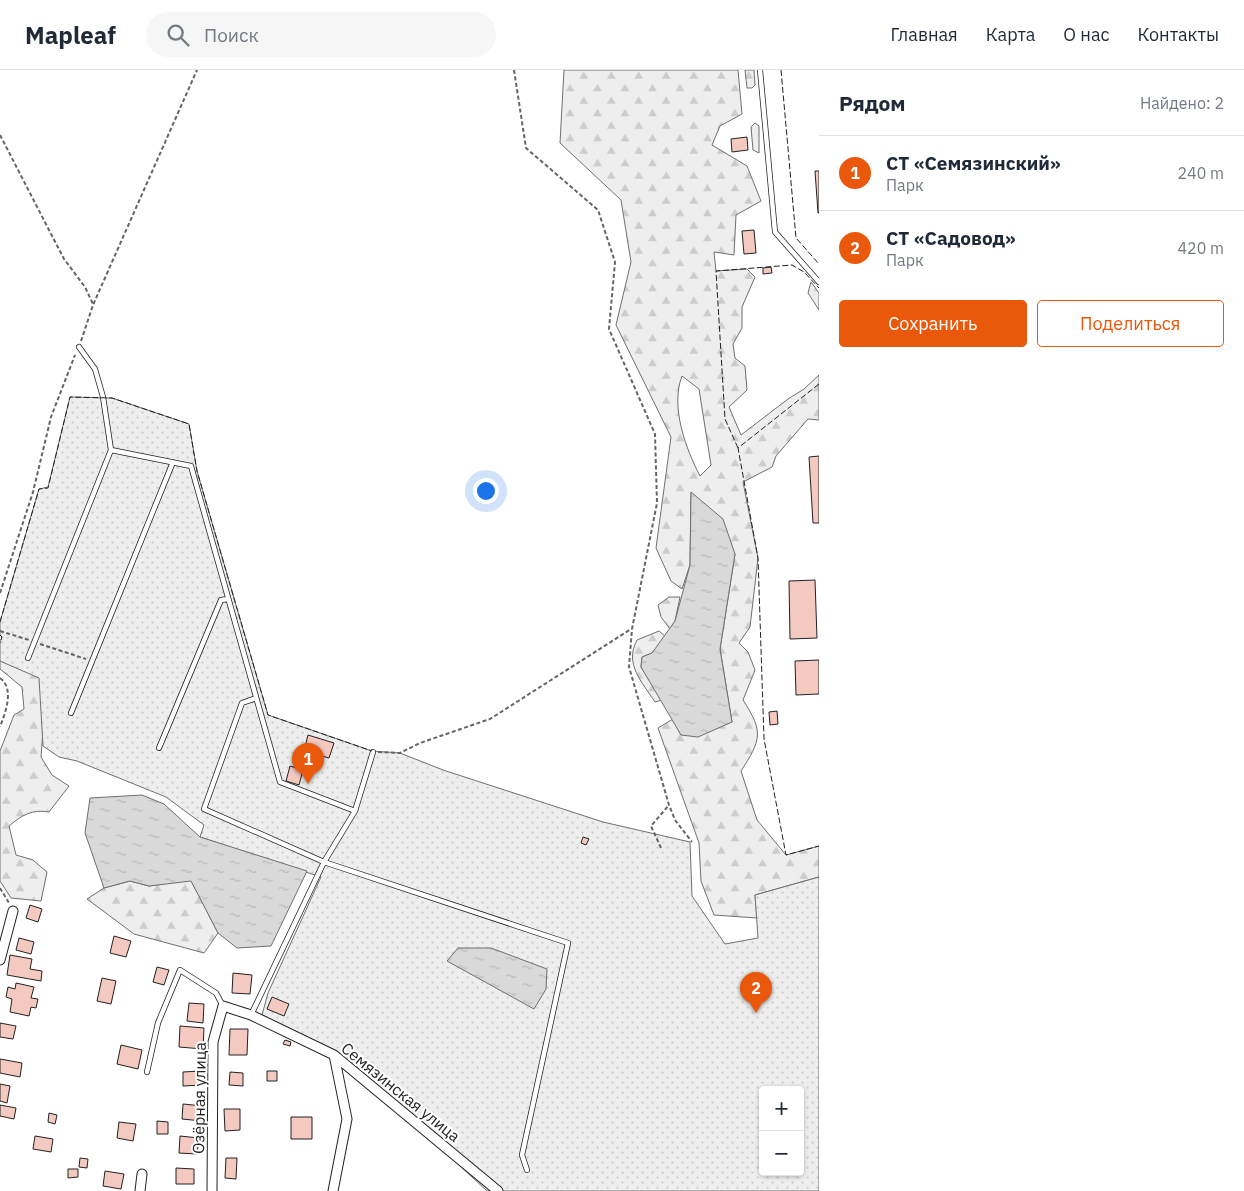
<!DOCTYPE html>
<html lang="ru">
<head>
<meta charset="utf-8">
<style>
  :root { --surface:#fff; --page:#f6f6f7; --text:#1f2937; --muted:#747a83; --line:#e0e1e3; --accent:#ea580c }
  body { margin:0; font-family:"IBM Plex Sans",sans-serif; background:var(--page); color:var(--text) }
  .controls { position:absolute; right:15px; bottom:15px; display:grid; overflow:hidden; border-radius:5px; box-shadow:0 1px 4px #0004 }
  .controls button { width:45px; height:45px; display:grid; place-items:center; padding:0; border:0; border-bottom:1px solid var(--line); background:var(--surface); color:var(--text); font:25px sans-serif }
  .you { position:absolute; left:485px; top:420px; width:18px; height:18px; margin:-12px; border:4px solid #fff; border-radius:50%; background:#1a73e8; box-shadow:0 0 0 8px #1a73e833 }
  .badge { display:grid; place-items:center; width:32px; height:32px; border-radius:50%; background:var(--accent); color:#fff; font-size:16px; font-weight:700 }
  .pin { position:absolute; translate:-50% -41px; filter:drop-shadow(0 1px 2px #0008) }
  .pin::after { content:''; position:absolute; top:26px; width:18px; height:15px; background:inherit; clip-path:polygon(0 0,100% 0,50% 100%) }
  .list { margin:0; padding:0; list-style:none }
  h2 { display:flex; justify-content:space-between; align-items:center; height:65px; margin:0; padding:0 20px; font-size:21px }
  h2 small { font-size:16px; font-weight:400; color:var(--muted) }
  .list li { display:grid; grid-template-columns:32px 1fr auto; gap:15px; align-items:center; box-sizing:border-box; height:75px; padding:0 20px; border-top:1px solid var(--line) }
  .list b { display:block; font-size:19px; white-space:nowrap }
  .list p { margin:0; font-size:16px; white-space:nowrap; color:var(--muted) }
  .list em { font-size:16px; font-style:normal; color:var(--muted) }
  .actions { display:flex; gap:10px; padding:15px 20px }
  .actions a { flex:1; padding:11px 0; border:1px solid var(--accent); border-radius:5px; text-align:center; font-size:18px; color:var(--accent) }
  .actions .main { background:var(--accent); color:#fff }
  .icon { flex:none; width:28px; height:28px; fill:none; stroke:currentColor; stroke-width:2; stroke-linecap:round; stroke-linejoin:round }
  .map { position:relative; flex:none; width:819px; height:1121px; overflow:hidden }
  header { display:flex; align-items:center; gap:30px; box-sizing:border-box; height:70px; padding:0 25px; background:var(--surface); border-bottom:1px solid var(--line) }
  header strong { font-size:24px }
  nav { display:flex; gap:28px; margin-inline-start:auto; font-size:18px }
  .search { width:350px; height:45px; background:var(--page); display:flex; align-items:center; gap:12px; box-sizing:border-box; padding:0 18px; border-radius:28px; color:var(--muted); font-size:19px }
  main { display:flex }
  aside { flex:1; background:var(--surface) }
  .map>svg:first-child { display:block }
  .forest { fill:url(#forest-firs); stroke:#6f6f6f; fill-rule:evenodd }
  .garden { fill:url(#garden-dots); stroke:#6f6f6f; fill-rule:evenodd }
  .water { fill:url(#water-ripples); stroke:#6f6f6f }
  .building { fill:#f3c9c0; stroke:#222 }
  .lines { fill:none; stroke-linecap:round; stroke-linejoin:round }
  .service-casing { stroke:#222; stroke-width:6 }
  .minor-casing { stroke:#222; stroke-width:11 }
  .path { stroke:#646464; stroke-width:2; stroke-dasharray:4 2.5; stroke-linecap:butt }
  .service { stroke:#fff; stroke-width:4.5 }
  .minor { stroke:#fff; stroke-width:9 }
  .fence { stroke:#222; stroke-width:1; stroke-dasharray:6 2.5; stroke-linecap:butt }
  .labels { text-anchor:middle; stroke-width:4; stroke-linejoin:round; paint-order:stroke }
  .street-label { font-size:16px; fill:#222; stroke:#fff }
</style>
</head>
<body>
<header>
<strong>Mapleaf</strong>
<div class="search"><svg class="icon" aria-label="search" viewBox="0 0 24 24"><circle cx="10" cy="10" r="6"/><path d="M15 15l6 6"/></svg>Поиск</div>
<nav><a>Главная</a><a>Карта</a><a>О нас</a><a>Контакты</a></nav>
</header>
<main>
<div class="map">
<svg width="819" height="1121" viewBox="0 0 819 1121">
  <defs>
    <pattern id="forest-firs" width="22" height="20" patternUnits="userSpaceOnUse" patternTransform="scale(1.25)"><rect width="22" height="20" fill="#eee"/><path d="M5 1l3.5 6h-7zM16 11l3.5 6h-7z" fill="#ccc"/></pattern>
    <pattern id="garden-dots" width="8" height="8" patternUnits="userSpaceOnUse" patternTransform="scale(1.25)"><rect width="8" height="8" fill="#eee"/><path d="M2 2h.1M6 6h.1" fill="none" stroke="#ccc" stroke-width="1.8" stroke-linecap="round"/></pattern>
    <pattern id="water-ripples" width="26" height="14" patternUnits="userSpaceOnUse" patternTransform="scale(1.25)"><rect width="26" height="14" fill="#d9d9d9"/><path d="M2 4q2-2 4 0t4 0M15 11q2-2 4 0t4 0" fill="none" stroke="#bababa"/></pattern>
  </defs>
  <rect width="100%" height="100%" fill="#fff"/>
  <path class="forest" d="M564 0H738L742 44 720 56 712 75 747 96 761 131 736 145 734 185 714 182 716 201 747 199 755 207 742 237V258L733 274 735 288 745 296 747 320 729 337 741 365 788 329 804 319 819 305V350L808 349 776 386 772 397 743 412 758 488 750 557 739 573 748 582 755 600 743 630C764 662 761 670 741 701L757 750 786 785 819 776V807L755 825 757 848 714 845 701 811 699 773 658 658 673 649 681 665 732 652 720 579 735 484 691 423 690 495 682 519 671 511 656 478 671 367 616 255 631 192 621 130 560 73ZM682 306 699 319 711 395 700 406C686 379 670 337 682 306Z
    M745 0H754L755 15 752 18H747Z
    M755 53 759 56V83L753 80 751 57Z
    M811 212 819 223V240L808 223Z
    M669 527H680L675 551 670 559 661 547 658 535Z
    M659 561 666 567 652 583 642 587 641 597 662 630 655 632C642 612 624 594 637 570Z
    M0 586 47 606 41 687 52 705 69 716 49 742C32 739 22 745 9 756L16 785 33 790 47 802 41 831 11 828 0 811V681L14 645 24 639 22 617 0 599Z
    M191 810 218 863 204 883 134 864 87 829 104 818 130 811 149 816Z"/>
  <path class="garden" d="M70 327 112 328 189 354 197 401 268 645 372 681 400 683 443 700 603 752 690 772 692 826 725 874 758 868 755 825 819 807V1121H487L338 982 262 945 268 923 321 807 200 767 204 755 166 727 77 691 59 687 43 676 39 608 0 591V573L2 567 0 565V552L39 419 48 417ZM763 1020H800V1102H763Z"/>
  <path class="water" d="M691 422 723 449 735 484 720 579 732 652 698 667 681 665 641 597 642 587 652 583 675 551 690 495Z
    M142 725 164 734 200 767 307 801 271 876 237 878 218 863 191 811 149 816 130 811 104 818 85 763 90 728Z
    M458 878H491L547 899 546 919 534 939 447 891Z"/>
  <path class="building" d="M747 67 748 80 732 82 731 69Z
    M815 101H819V143H818Z
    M754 160 756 183 744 184 742 161Z
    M771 197 772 203 763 204V198Z
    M819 386V453H813L809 387Z
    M815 510 817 568 790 569 789 511Z
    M819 590V624L796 625 795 591Z
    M777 641 778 654 770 655 769 642Z
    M308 665 334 673 329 688 304 681Z
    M290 696 303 700 299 715 286 711Z
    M583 767 589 769 586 775 581 773Z
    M30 835 42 839 38 852 26 848Z
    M114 866 131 871 126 887 110 883Z
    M19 868 34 872 31 884 16 880Z
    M10 885 32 889 30 899 42 901 41 911 7 905Z
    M157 897 169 900 164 915 153 912Z
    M233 903 252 905 250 924 232 923Z
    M102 908 116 911 111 934 97 931Z
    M16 913 34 917 31 928 38 929 36 938 31 937 29 946 10 942 12 929 6 927 8 917 15 919Z
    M272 927 289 934 284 946 267 939Z
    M189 933 204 934 203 953 187 951Z
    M0 953 16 956 13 969 0 967Z
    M180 956 204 958 203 979 179 977Z
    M230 959H248L247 985H229Z
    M285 970 291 972 290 976 283 974Z
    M121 975 142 980 138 999 117 994Z
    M0 989 22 993 20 1007 0 1003Z
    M201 1001 202 1015 183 1016V1002Z
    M267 1001H277V1011H267Z
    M230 1002 243 1003V1016L229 1015Z
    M0 1014 10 1016 7 1033 0 1031Z
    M183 1034 203 1036 202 1051 182 1049Z
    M0 1035 16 1038 14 1049 0 1046Z
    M224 1039H240V1060L225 1061Z
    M49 1043 57 1045 55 1054 48 1052Z
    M291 1047H312V1069H291Z
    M157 1051 168 1052V1064H157Z
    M119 1052 136 1054 133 1071 117 1068Z
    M35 1066 53 1069 51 1082 33 1079Z
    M180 1066 199 1068 197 1084 179 1083Z
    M80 1088 88 1089 87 1098 79 1097Z
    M226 1088H237L236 1109 225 1108Z
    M176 1098 194 1099V1114H176Z
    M68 1099H78V1107L68 1108Z
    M105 1101 124 1104 121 1119 103 1116Z"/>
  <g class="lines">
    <defs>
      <path id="service" d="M760 0 775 162 819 212
        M79 277 95 299 103 327 111 380 191 396 280 712 355 741
        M28 588 111 380
        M256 628 242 633 204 739 324 792 568 873 522 1085 527 1100
        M71 643 173 392
        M159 678 221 530 228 529
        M251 945 324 792 355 741 373 682
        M147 1002 158 953 180 900 216 923 223 936"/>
      <path id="minor" d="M0 890 13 841
        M140 1121 142 1104
        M212 1121 213 972 223 936 251 945 334 985 498 1121
        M333 1121 347 1049 334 985"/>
    </defs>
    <use href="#service" class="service-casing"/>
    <use href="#minor" class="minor-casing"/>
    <path class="path" d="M514 0 526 78 598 140 615 192 609 259 655 364 657 433 632 559 629 597 669 735 675 750 692 772
      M0 65 64 189 85 217 93 234
      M81 271 93 235 197 0
      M0 523 33 422 51 347 75 285
      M0 561 29 570
      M40 574 86 589
      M0 608C15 619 5 643 0 657
      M378 682 400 683 420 673 490 649 631 559
      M661 778 651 756 669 735
      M0 818 9 833"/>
    <use href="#service" class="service"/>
    <use href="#minor" class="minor"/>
    <path class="fence" d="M781 0 796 168 819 194
      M819 314 738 378 758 488 764 669 786 785 819 776
      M738 378 725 349 716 201 792 195 804 202 819 218
      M0 552 39 419 48 418 70 327 112 328 189 354 197 401 268 645 372 681
      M0 565 2 567 0 573"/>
  </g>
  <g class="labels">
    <g class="street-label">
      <text transform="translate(401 1022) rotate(39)" y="6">Семязинская улица</text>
      <text transform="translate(199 1028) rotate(-89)" y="6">Озёрная улица</text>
    </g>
  </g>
</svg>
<div class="controls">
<button>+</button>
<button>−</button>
</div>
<div class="you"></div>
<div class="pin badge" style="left:308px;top:714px">1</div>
<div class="pin badge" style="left:756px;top:943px">2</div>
</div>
<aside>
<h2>Рядом<small>Найдено: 2</small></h2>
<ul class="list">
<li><span class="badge">1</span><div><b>СТ «Семязинский»</b><p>Парк</p></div><em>240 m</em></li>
<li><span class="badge">2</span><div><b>СТ «Садовод»</b><p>Парк</p></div><em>420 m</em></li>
</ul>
<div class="actions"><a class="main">Сохранить</a><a>Поделиться</a></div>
</aside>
</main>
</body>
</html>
